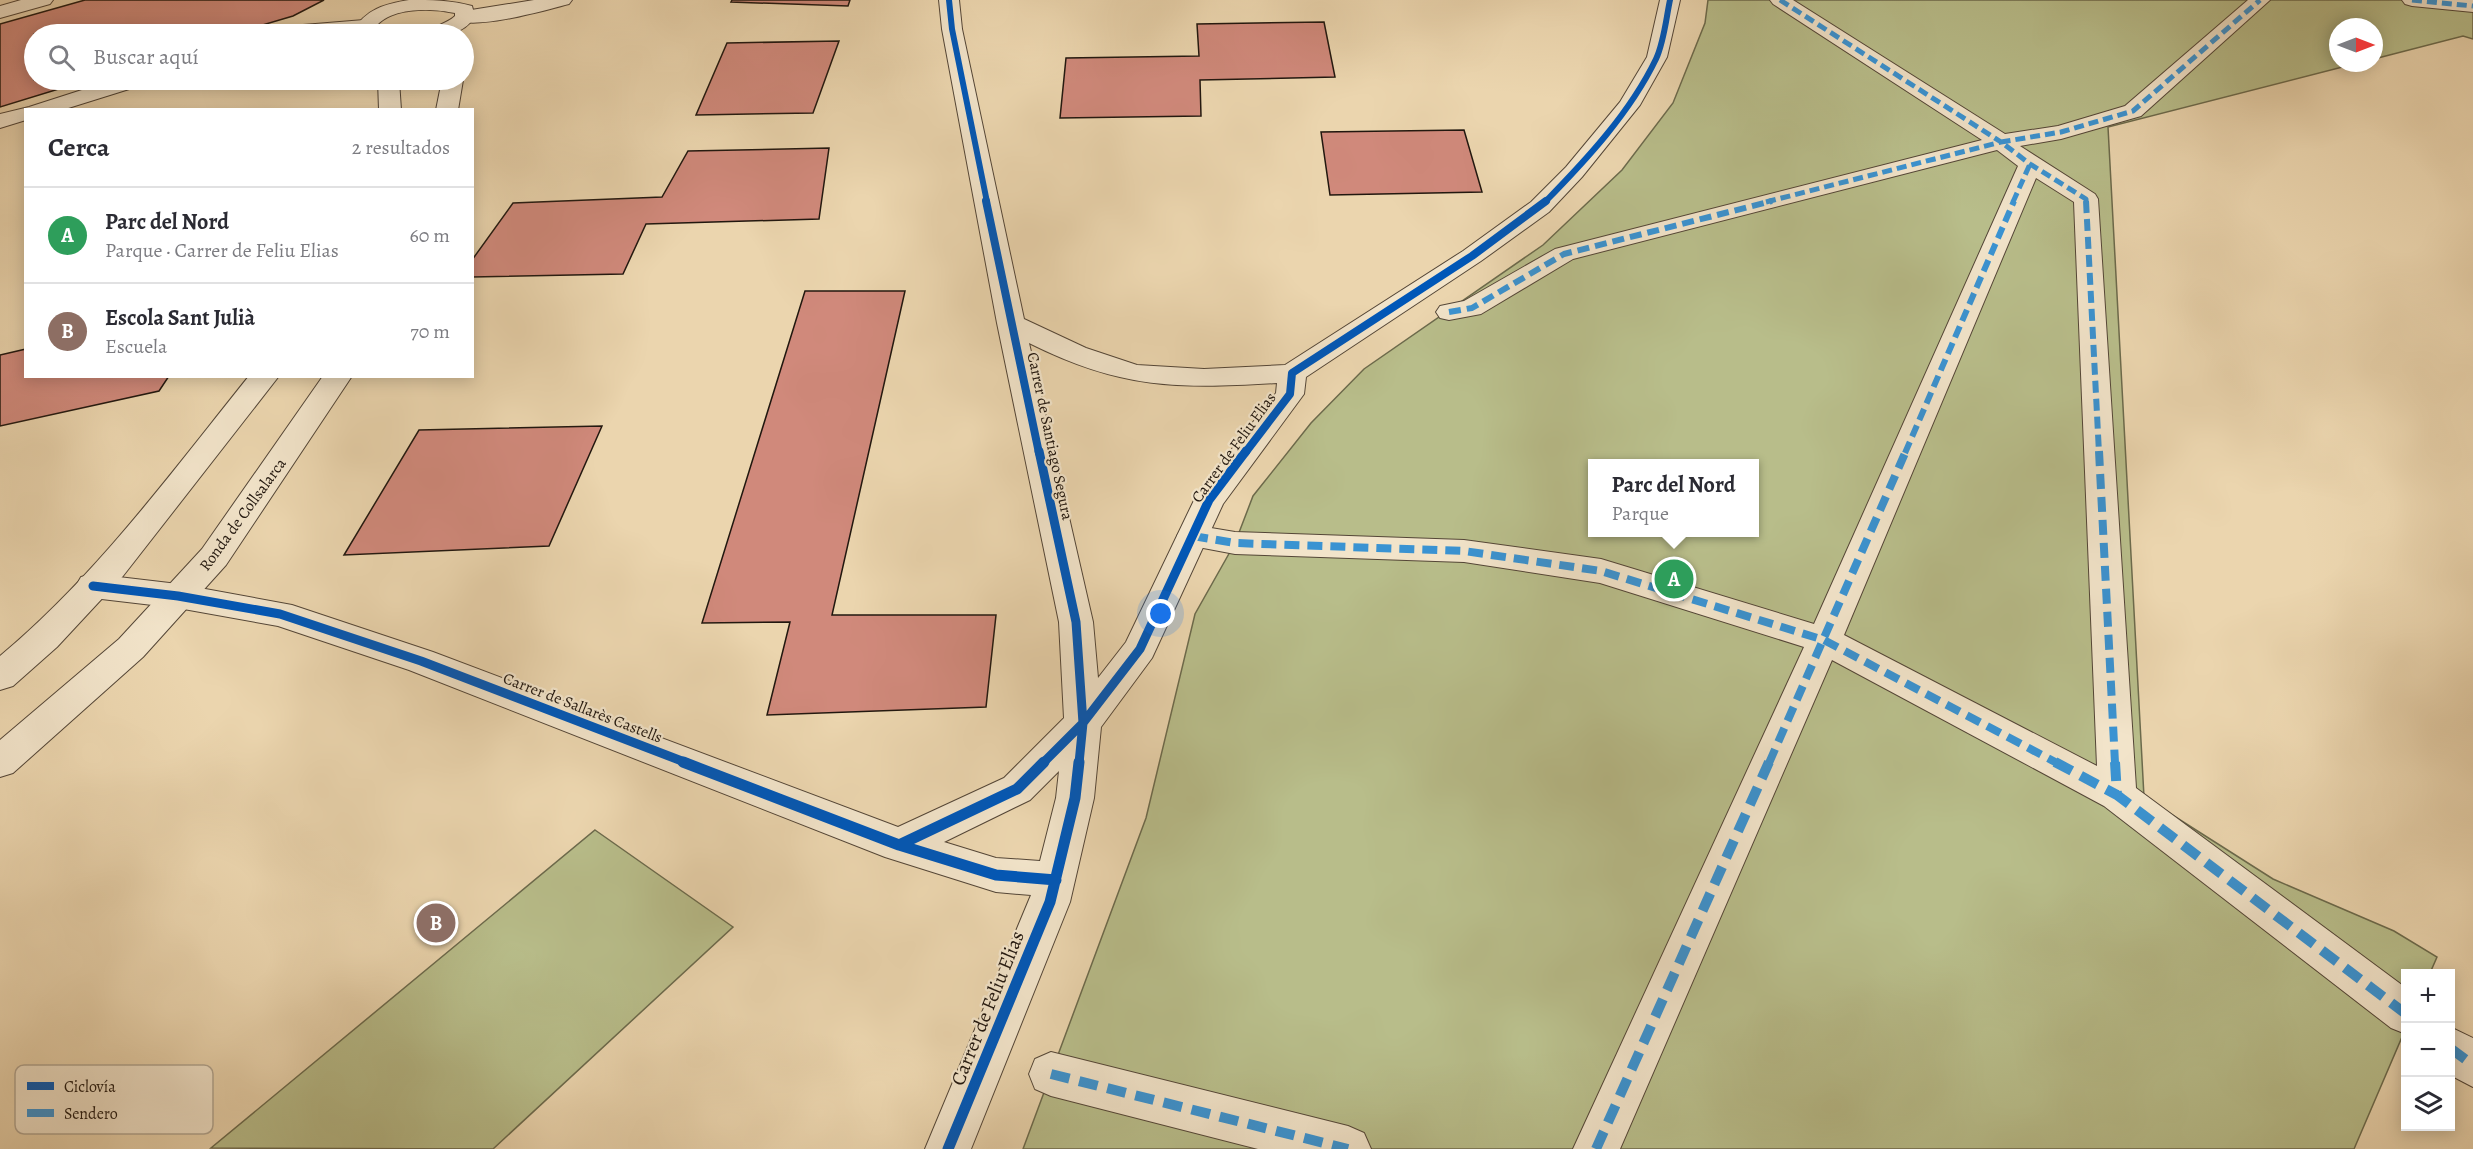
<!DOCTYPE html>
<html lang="es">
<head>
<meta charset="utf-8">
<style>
  :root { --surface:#fff; --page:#f2f2f3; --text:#2b2b33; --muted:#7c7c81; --line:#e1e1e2; --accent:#8f2418 }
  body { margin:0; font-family:Alegreya,serif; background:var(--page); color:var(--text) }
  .controls { position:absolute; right:18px; bottom:18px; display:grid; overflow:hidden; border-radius:0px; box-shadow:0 3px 15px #0003 }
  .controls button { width:54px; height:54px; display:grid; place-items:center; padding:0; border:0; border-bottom:2px solid var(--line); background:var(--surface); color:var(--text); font:30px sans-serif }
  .compass { position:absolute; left:2329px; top:18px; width:54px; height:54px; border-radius:50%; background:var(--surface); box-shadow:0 3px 15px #0003; rotate:90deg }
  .you { position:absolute; left:1161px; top:614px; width:21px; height:21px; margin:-15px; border:4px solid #fff; border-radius:50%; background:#1a73e8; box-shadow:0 0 0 9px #1a73e833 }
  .badge { display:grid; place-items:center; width:39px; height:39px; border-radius:50%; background:var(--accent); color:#fff; font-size:20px; font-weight:700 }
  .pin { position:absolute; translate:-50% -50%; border:3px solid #fff; box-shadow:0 2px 6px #0006 }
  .popup { position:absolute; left:1588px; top:459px; width:171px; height:78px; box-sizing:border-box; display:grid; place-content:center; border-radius:0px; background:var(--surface); filter:drop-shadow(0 2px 4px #0005); font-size:20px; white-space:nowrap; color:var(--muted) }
  .popup b { font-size:22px; color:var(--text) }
  .popup::after { content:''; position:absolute; left:50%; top:100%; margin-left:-12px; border:12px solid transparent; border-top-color:var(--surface) }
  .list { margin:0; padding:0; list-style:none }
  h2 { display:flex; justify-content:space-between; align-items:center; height:78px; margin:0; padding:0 24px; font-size:26px }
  h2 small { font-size:20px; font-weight:400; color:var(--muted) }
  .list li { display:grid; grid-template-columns:39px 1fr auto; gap:18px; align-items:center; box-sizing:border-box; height:96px; padding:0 24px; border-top:2px solid var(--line) }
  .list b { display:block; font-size:22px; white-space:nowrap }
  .list p { margin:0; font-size:20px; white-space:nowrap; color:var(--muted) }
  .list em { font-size:20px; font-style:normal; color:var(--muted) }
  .icon { flex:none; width:33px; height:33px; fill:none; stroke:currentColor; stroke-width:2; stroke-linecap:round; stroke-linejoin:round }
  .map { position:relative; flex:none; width:2473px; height:1149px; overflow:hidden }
  .search { position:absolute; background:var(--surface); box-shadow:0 3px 15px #0003; left:24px; top:24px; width:450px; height:66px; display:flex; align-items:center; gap:15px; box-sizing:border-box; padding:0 21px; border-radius:33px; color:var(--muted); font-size:22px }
  .panel { position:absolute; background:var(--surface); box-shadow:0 3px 15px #0003; left:24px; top:108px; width:450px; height:270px; border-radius:0px }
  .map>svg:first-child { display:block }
  .green { fill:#b8bd8a; stroke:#6c6a4c; stroke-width:1.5; fill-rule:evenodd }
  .building { fill:#d0897b; stroke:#21170f; stroke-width:1.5 }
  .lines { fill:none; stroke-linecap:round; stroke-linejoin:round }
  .pedestrian-casing { stroke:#544637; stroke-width:2 }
  .minor-casing { stroke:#544637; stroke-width:2 }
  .tertiary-casing { stroke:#544637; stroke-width:2 }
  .pedestrian { fill:#f2e4ca; fill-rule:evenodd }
  .minor { fill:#f2e4ca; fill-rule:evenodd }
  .tertiary { fill:#f2e4ca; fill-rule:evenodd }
  .quiet-far3 { stroke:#3a93d2; stroke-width:5; stroke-dasharray:10 5; stroke-linecap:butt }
  .quiet-far2 { stroke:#3a93d2; stroke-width:6; stroke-dasharray:12 6; stroke-linecap:butt }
  .quiet-far1 { stroke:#3a93d2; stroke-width:8; stroke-dasharray:15 8; stroke-linecap:butt }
  .quiet { stroke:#3a93d2; stroke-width:10; stroke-dasharray:19 10; stroke-linecap:butt }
  .cycleway-far3-casing { stroke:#f2e4ca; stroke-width:8 }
  .cycleway-far2-casing { stroke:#f2e4ca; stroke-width:10 }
  .cycleway-far1-casing { stroke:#f2e4ca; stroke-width:13 }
  .cycleway-casing { stroke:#f2e4ca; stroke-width:15 }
  .cycleway-far3 { stroke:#0057b8; stroke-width:6 }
  .cycleway-far2 { stroke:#0057b8; stroke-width:8 }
  .cycleway-far1 { stroke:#0057b8; stroke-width:9 }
  .cycleway { stroke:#0057b8; stroke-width:11 }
  .labels { text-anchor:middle; stroke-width:4.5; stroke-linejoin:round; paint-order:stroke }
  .street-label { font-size:16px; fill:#21170f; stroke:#f2e4ca }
  .near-street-label { font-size:20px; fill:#21170f; stroke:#f2e4ca }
  .key { fill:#f2e4ca; stroke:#b3a692; stroke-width:1.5 }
  .key-label { font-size:16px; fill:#21170f }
</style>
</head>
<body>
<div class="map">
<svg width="2473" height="1149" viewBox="0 0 2473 1149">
  <rect width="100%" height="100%" fill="#ebd5ae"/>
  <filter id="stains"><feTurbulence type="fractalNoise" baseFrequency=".00333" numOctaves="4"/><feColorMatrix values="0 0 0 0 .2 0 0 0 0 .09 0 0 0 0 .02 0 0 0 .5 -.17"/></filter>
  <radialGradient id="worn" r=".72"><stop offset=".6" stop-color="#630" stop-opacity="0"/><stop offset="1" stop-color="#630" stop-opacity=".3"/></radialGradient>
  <path class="green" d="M1708 0H2473V39L2463 36 2374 59V27H2338V63H2358L2108 127 2144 797 2273 879 2394 931 2437 957 2430 973 2406 974 2405 1030 2354 1149H1023L1146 818 1195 614 1235 543 1253 496 1311 423 1364 369 1543 245 1622 170 1673 103 1705 23ZM1593 464H1755V532H1593Z
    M595 830 733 927 493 1149 211 1148Z"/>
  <path class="building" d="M85 0H324L293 16 232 34H34V80H88L0 107V24Z
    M732 0H850L848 6 731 2Z
    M1324 22 1335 77 1200 80 1201 116 1060 118 1066 58 1199 56 1197 24Z
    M839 41 813 113 696 115 727 43Z
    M1464 130 1482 192 1330 195 1321 132Z
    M829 148 819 219 646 224 623 274 472 277V260L513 203 662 197 688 151Z
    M805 291H905L832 615H996L986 707 767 715 790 622 702 623Z
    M26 349V376H169L159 391 0 426V355Z
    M602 426 549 546 344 555 419 430Z"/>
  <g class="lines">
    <defs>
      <path id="pedestrian" d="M1770 0H1793L2005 134 2058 126 2125 106 2248 0H2270L2141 116 2061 139 2020 146 2095 194 2098 199 2136 788 2406 988V1034L2391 1028 2104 806 1832 660 1620 1149H1573L1804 647 1600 583 1464 562 1235 554 1182 544 1177 536 1182 528 1193 525 1235 532 1464 540 1601 559 1814 624 2018 166 1997 150 1573 259 1481 314 1449 320 1440 318 1436 312 1440 306 1464 301 1555 249 1982 140 1773 4ZM2036 178 2074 202 2097 766 1844 635Z
        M2402 0H2473V12L2412 6 2405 4Z
        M2450 1027 2473 1038V1087L2450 1075Z
        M1051 1052 1348 1126 1364 1133 1371 1149H1258L1051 1096 1035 1089 1029 1074 1035 1059Z"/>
      <path id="minor" d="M21 0H53L50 4 0 18V6Z
        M534 0H572L569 4C542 11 483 28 458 21L455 17 458 13 465 11Z
        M939 0H959L962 29 1024 319 1086 348 1137 365 1204 369 1285 365 1463 251 1531 202 1566 167 1620 102 1647 57 1660 0H1680L1667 57 1640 105 1582 177 1549 212 1481 261 1306 377 1304 394 1223 504 1152 658 1101 727 1094 798 1070 902 971 1149H925L1031 895 996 892 885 857 409 670 278 626 178 608 93 598 81 595 76 586 81 577 93 574 178 584 292 605 433 652 898 827 1004 778 1064 718 1059 622 997 323 942 29ZM1029 343C1121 389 1177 389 1277 383L1276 393 1198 492 1126 642 1098 678 1093 622ZM1059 771 1056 798 1040 861 996 858 944 842 1030 800Z
        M364 20 371 22 374 26 371 30 334 34H280L283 30 303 25Z
        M113 80H145L142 85 62 110H26V120L0 128V114L29 107Z"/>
      <path id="tertiary" d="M409 0C431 0 451 0 472 6L475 17C462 35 446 36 426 34 432 26 447 24 455 16V13C432 8 386 6 373 31L375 34H355L353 32C365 9 385 4 409 0Z
        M378 80H399L401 110H379Z
        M442 80H463L458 110H436Z
        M249 376H279L123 576 57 647 13 686 0 690V656C96 576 171 473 249 376Z
        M323 376H352L226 565 143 657 13 773 0 777V740L119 639 202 549Z"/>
    </defs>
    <use href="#pedestrian" class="pedestrian-casing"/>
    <use href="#minor" class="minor-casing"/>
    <use href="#tertiary" class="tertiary-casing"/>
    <use href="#pedestrian" class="pedestrian"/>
    <use href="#minor" class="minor"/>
    <use href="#tertiary" class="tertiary"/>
    <path class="quiet-far3" d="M1780 0 2001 142
      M2412 0 2473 6
      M1766 202 2001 142
      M2013 202 2030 164
      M2086 202V199L2030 164 2001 142 2061 132 2133 111 2260 0"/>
    <path class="quiet-far2" d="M2086 201 2099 453
      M1449 312 1472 308 1564 254 1772 201
      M1905 453 2014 201"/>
    <path class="quiet-far1" d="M2099 451 2115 763
      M1193 536 1235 543 1464 551 1601 571 1824 640 2057 763
      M1769 763 1906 451"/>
    <path class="quiet" d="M2055 762 2117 795
      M2115 762 2117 795 2406 1014
      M2450 1048 2473 1065
      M1051 1074 1348 1149
      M1596 1149 1769 762"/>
    <defs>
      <path id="cycleway-far3" d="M949 0 952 29 987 202
        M1545 202C1586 160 1630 113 1656 59 1664 42 1666 19 1670 0"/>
      <path id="cycleway-far2" d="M986 201 1039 453
        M1245 453 1290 394 1292 373 1472 256 1546 201"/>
      <path id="cycleway-far1" d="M1039 451 1076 622 1083 723 1079 763
        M93 586 178 596 280 614 421 661 687 763
        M1043 763 1083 723 1140 649 1209 500 1246 451"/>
      <path id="cycleway" d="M683 762 899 845 996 875 1056 880
        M899 845 1017 789 1044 762
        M948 1149 1050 902 1075 798 1079 762"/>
    </defs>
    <use href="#cycleway-far3" class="cycleway-far3-casing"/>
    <use href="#cycleway-far2" class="cycleway-far2-casing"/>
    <use href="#cycleway-far1" class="cycleway-far1-casing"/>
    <use href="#cycleway" class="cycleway-casing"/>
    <use href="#cycleway-far3" class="cycleway-far3"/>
    <use href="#cycleway-far2" class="cycleway-far2"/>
    <use href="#cycleway-far1" class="cycleway-far1"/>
    <use href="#cycleway" class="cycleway"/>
  </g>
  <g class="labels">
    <g class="street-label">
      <text transform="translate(1051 436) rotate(78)" y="6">Carrer de Santiago Segura</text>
      <text transform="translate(1233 447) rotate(-54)" y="6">Carrer de Feliu Elias</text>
      <text transform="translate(242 514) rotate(-54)" y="6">Ronda de Collsalarca</text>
      <text transform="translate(583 707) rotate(21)" y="6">Carrer de Sallarès Castells</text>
    </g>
    <g class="near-street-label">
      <text transform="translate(987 1008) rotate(-68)" y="7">Carrer de Feliu Elias</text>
    </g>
  </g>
  <rect x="15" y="1065" width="198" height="69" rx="9" class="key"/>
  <rect x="27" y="1082" width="27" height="8" fill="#0057b8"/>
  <rect x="27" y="1109" width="27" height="8" fill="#3a93d2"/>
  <g class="key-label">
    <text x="64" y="1092">Ciclovía</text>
    <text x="64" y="1119">Sendero</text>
  </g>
  <rect width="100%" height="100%" filter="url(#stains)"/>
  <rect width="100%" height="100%" fill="url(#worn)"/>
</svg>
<div class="controls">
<button>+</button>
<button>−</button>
<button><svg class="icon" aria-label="layers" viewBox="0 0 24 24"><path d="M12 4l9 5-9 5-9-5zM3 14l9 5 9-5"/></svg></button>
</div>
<svg class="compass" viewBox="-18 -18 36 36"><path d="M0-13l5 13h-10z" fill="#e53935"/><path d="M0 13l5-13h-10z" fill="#7c7c81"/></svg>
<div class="you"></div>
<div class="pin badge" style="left:1674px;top:579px;background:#2e9e5b">A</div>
<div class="popup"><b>Parc del Nord</b>Parque</div>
<div class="pin badge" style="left:436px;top:923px;background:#8d6e63">B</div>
<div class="search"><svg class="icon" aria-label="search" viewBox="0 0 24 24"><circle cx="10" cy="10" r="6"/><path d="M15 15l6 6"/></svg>Buscar aquí</div>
<section class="panel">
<h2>Cerca<small>2 resultados</small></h2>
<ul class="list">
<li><span class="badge" style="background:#2e9e5b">A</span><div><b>Parc del Nord</b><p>Parque · Carrer de Feliu Elias</p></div><em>60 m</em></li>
<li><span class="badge" style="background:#8d6e63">B</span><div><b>Escola Sant Julià</b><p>Escuela</p></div><em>70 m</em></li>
</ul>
</section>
</div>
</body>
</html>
